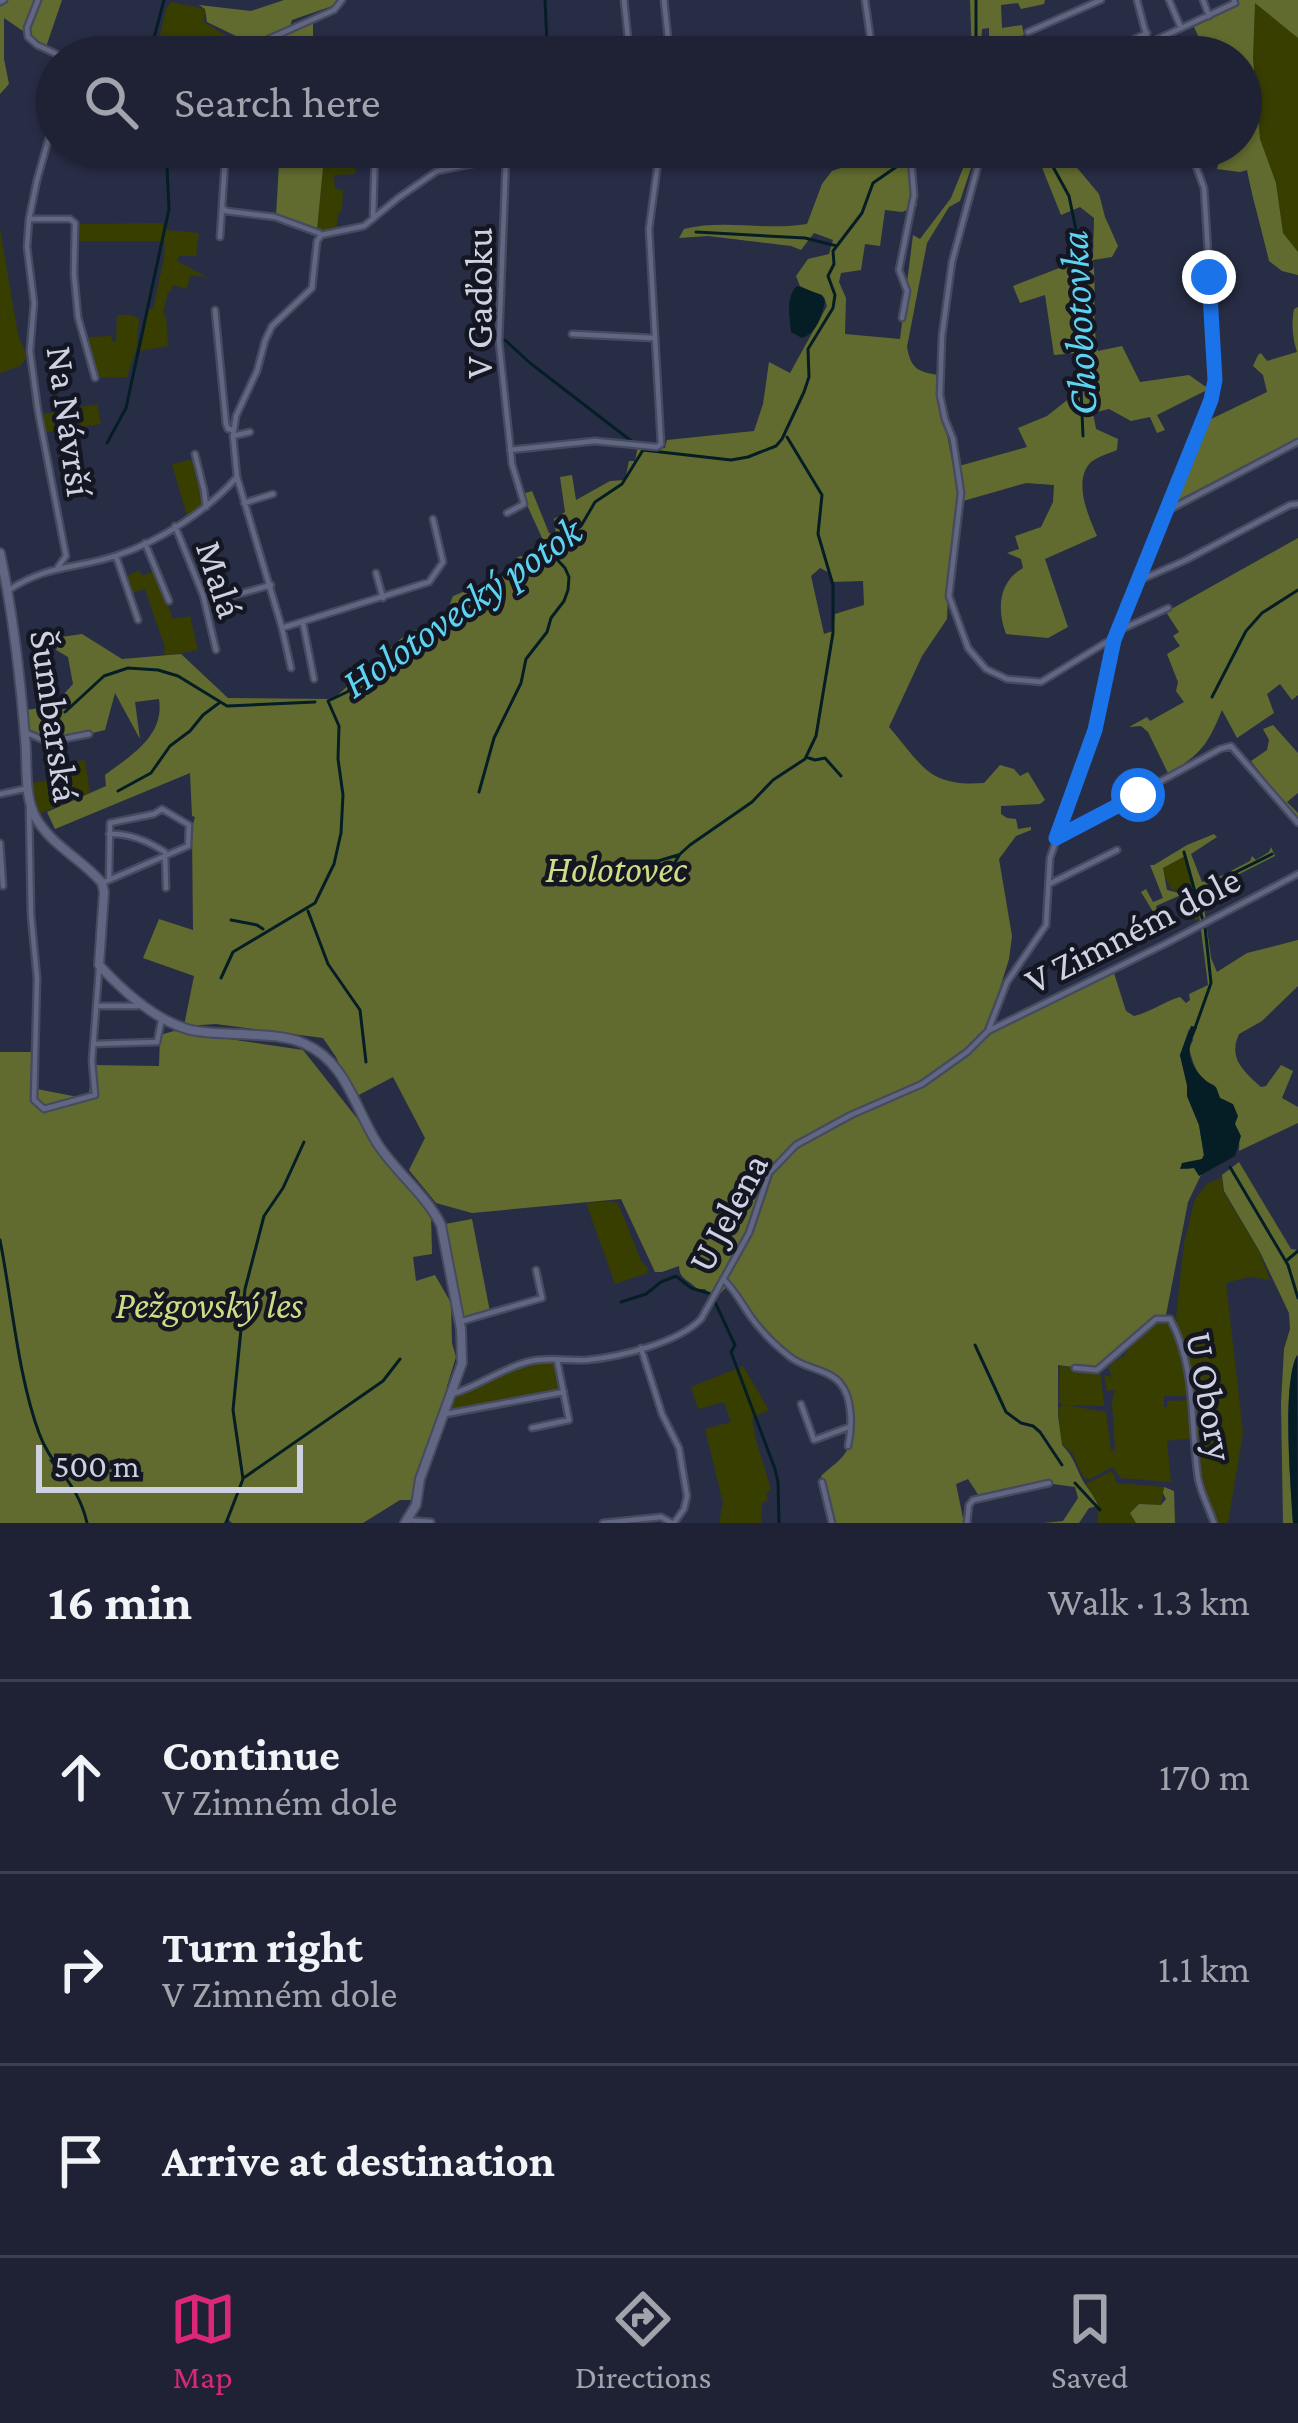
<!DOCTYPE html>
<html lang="en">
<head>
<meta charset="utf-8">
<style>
  :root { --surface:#1e2234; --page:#2b2f40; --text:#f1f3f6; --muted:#a1a4ac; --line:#3c3f4f; --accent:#db2777 }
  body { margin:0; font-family:"Crimson Pro",serif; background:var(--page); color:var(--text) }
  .scale { position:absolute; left:36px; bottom:30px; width:267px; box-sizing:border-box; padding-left:12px; border:6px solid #cdd1e1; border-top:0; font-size:33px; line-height:42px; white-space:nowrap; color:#cdd1e1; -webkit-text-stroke:9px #141621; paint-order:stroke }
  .stop { position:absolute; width:36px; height:36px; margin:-27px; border:9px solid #1a73e8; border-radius:50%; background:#fff }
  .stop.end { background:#1a73e8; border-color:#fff; box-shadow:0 3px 12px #0008 }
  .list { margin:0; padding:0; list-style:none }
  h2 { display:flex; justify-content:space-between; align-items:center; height:156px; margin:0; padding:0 48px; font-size:51px }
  h2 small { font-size:39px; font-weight:400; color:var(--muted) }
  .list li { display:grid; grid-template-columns:78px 1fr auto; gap:36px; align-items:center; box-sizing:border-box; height:192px; padding:0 48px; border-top:3px solid var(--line) }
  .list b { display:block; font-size:45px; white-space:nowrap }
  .list p { margin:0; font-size:39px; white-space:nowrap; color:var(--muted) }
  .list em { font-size:39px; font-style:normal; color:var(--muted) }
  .icon { flex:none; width:66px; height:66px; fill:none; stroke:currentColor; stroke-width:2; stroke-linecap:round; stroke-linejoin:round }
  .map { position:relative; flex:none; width:1298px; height:1523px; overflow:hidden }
  .search { position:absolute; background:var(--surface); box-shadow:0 3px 9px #0004; left:36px; right:36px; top:36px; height:132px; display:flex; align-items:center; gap:30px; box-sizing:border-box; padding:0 42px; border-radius:66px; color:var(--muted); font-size:45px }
  .sheet { height:732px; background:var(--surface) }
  nav { display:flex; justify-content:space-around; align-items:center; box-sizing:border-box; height:168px; border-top:3px solid var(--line); background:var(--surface); font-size:33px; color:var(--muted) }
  nav a { display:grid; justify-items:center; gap:6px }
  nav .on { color:var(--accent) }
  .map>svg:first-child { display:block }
  .green { fill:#383e00 }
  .forest { fill:#626b2f; fill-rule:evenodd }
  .water { fill:#051e25 }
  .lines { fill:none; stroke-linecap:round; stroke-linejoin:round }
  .stream { stroke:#051e25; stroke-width:3 }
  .minor-casing { stroke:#464a5e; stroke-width:9 }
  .tertiary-casing { stroke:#464a5e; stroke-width:12 }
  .minor { stroke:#616783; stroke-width:4.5 }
  .tertiary { stroke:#616783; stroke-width:8 }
  .route { stroke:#1a73e8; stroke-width:15 }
  .labels { text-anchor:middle; stroke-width:9; stroke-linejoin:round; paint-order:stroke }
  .street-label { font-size:39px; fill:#cdd1e1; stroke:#141621 }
  .park-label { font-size:39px; font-style:italic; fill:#cedc83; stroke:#141621 }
  .water-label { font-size:42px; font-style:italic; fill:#5dd3f2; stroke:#141621 }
</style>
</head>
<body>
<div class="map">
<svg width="1298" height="1523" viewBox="0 0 1298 1523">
  <rect width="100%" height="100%" fill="#282d46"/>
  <path class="green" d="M172 2 205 9 204 22 226 36 221 57H155L166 9Z
    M1255 2 1298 38V252L1283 233 1276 183 1260 139 1253 58Z
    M325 147H345V159L355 160V174L334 175 335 189 343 190 342 211H339L336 230H317Z
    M159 223H163V236L166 230 199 233 196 256H179L177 261 207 277 190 275 187 289 173 285 171 292H168L163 314 166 315 168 346 140 351 149 309H153L164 258 165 241H78L79 224Z
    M0 229 18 334 27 357 20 366 0 373Z
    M117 315H132L139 319 137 346 127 377 96 378 87 337 111 336 112 341H116Z
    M97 404 101 424 42 433 39 415Z
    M194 459 204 503 187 516 172 464Z
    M139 570 142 576 156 570 173 619 190 616 198 650 164 656 165 648 145 589 130 594 125 577Z
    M85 760 90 793 39 814 32 783 50 780 49 766Z
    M1185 855 1199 920 1196 921 1182 891 1172 890 1162 872 1167 864Z
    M1222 1177 1223 1191 1259 1251 1270 1280 1249 1277 1226 1283 1243 1433 1228 1523H1217L1202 1485 1195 1395 1176 1318 1184 1243 1195 1199 1207 1184Z
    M612 1201 618 1203 641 1261 648 1268 647 1273 615 1284 586 1203Z
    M1167 1320C1182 1340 1186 1370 1189 1396H1164V1407H1167V1401L1191 1400 1193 1438 1167 1441 1171 1482 1121 1478 1112 1467 1090 1479 1084 1478 1072 1453 1061 1443 1058 1409 1063 1404 1059 1403 1060 1366 1097 1371 1101 1375 1104 1406 1065 1405 1106 1412 1111 1450 1115 1451 1112 1401 1115 1390 1107 1391 1104 1375 1112 1377 1108 1367 1122 1356 1123 1358C1129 1346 1154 1321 1167 1320Z
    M546 1361 555 1365 558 1392 450 1412 456 1397 520 1366Z
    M743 1366 769 1410 752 1418 756 1440 771 1489 766 1494 768 1499 762 1504 761 1523H719L723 1503 705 1429 731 1422 724 1402 698 1409 691 1387Z
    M1112 1471 1117 1483 1164 1487 1161 1505 1139 1504 1130 1513 1136 1523H1098V1506L1086 1484Z"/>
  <path class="forest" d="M4 0H62L46 47 4 18V59L9 84 0 94V7Z
    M284 0H341L335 5 292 20 290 26 264 41 251 53 238 37 207 22 205 9 199 5 251 11Z
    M970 0H1045L1044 4 1021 9 1018 3 1001 5 1002 28 1022 25 1024 35 989 46V28L982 29 980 57H972Z
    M1238 0H1298V38L1255 3 1253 58 1260 139 1276 183 1283 233 1298 252V275L1282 271 1269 261C1262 230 1253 201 1247 170L1240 172 1217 169 1219 162 1225 159 1220 147H1241V57H1208L1194 27 1238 6Z
    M313 20V57H258L254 54 290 28Z
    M280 147H325L317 230 276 216Z
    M863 147H902L903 152 914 163 917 206 902 212 885 210 880 246 865 244 861 270 841 273 839 282 846 298 845 334 900 339 913 235 920 239 951 198 966 161 972 165 960 201 949 207 927 243 907 347C911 369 918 372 939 375V392L960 503 948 593 947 619 922 656 889 727C923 766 928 787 984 783L1000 765 1014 769 1020 776 1028 772 1045 800 1040 804 1001 806V814L1007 818 1016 819 1018 829 1031 827V830L1016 836 999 859 1012 936 1009 959 985 1036 1113 970 1126 1011 1134 1016C1151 1012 1163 1002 1180 997L1186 1003 1190 1000 1189 994 1208 985 1199 914 1185 856 1163 868 1167 890 1183 894 1156 906 1160 923 1141 892 1146 889 1153 902 1163 898 1150 865H1154L1187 845 1214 834 1217 837 1191 854 1202 882 1221 876 1250 861 1252 856 1256 860 1269 852 1271 847 1275 856 1202 893 1211 958 1217 972 1247 953 1298 940V986L1262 1021 1239 1034C1228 1058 1243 1071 1261 1087L1266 1086 1281 1065 1293 1071 1282 1098 1298 1107V1123L1239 1151C1240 1136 1238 1138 1235 1125 1232 1110 1238 1106 1220 1098L1214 1085C1197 1079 1194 1065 1189 1049L1193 1040 1189 1029 1180 1055 1187 1085V1096L1199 1125 1204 1155 1202 1159 1184 1169 1194 1168 1201 1175 1188 1202 1166 1315C1137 1322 1128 1363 1098 1368 1085 1370 1070 1366 1058 1365V1416L1062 1445C1074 1457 1075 1466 1083 1481 1087 1488 1094 1495 1098 1506L1089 1508 1079 1523H1044L1063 1521 1078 1498 1075 1487 1053 1484 979 1496 968 1479 956 1484 964 1523H834L821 1476C830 1467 843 1460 848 1448 858 1427 849 1400 840 1381 828 1376 815 1371 804 1365 771 1346 751 1313 730 1283L715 1299 705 1289H697C690 1280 679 1280 679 1266L662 1272H655L621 1199 472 1213 436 1203 409 1170 425 1138 393 1077 355 1097 336 1057 323 1038 216 1024 184 1026 194 976 143 958 159 919 193 930 192 828 195 817 192 816 190 773 55 829 47 812 106 786 105 775C130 756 165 736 159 699L135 702 140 739 115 693 105 730 47 744 29 736 26 710 53 706 73 684 68 657 56 650 61 637 82 634 122 659 181 654 228 698 333 699 402 638 446 613 453 596 525 568 517 557 548 551 522 494 532 491 549 533 556 535 554 519 565 512 560 477 572 475 576 500 610 481 625 480 629 461H635L638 446 650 450 665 448 667 440 754 431 763 404 769 362 790 373 827 306 824 297 800 286 796 276 808 259 829 254 833 240 814 233 801 250 791 246 708 236 679 238 684 229C724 219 766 231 807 224L822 184 832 171 849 165ZM820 568 830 573 831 582 863 581 864 605 835 614 833 631 824 634 811 576Z
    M1038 147H1064L1063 151 1099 194 1105 217 1118 246 1112 257 1093 260C1097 290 1091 322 1098 351L1122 346 1140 382 1189 375 1209 389 1157 415 1165 430 1157 433 1150 417 1131 421 1109 409 1093 413 1096 429 1118 439 1117 450C1110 453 1097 457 1091 462 1072 481 1089 517 1097 536L1045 559 1068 627 1048 638 1006 634C997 610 998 582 1023 568L1021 559 1007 553 1019 549 1015 536 1041 527 1053 502 1054 485 1026 483 963 501 959 466 1027 447 1018 428 1047 416 1080 390 1076 353 1054 355 1045 295 1020 303 1013 286 1093 255 1094 218 1080 207 1061 215 1035 150Z
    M1298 307V438L1178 500 1209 420 1267 392 1263 375 1253 366 1258 355 1261 353 1267 361 1297 352C1293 340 1291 324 1294 309Z
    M1298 538V695L1292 700 1280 684 1267 694 1274 713 1237 738 1222 710C1208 744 1201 755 1168 773L1148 732 1141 726 1129 727 1147 717 1150 721 1184 702 1176 691 1178 682 1167 654 1180 646 1173 636 1179 632 1166 612Z
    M1273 725 1298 753V793L1287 802 1298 813V821L1251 761 1267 750 1269 740 1263 729Z
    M174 1031 303 1050 428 1208 431 1215 432 1254 413 1257 416 1281 435 1275 451 1303 452 1343 456 1357 447 1386 446 1398 425 1452 413 1500H400L363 1523H232L227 1518 224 1523H0V1052H37V1089L88 1099 93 1065 159 1066 160 1035Z
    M1239 1162 1291 1249 1298 1250V1355C1281 1381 1291 1488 1293 1523H1283L1281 1403 1284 1349 1290 1329 1289 1313 1260 1252 1224 1191 1222 1175Z
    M472 1219 490 1312 462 1320 445 1224Z
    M1164 1487 1174 1491 1175 1523H1136L1130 1513 1139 1504 1161 1505 1166 1499 1163 1493Z"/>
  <path class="water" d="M797 286 822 295 825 301C822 316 817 333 802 338L791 332C790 318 785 297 797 286Z
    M1191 1026 1197 1027C1195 1034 1191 1040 1190 1046 1187 1064 1202 1080 1216 1087L1220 1098 1233 1104 1238 1116 1235 1124 1241 1136 1235 1156 1199 1176 1194 1168 1180 1169 1182 1163 1202 1159 1204 1155 1199 1125 1187 1096V1085L1180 1055Z
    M1297 1355 1298 1523H1293C1291 1487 1282 1383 1297 1355Z"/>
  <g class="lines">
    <path class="stream" d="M545 0 547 43
      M976 0V57
      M149 57 164 0
      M1037 147 1052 165 1069 196 1082 259 1079 344 1083 436
      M696 232 805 238 837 246
      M505 340 530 363 643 450
      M107 443 126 408 169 209 166 147
      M1212 697 1246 631 1262 613 1298 590
      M65 712 104 676 128 668 158 670 178 676 227 706 315 702
      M806 757 815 760 825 758 841 776
      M118 791 151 773 170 746 190 731 203 715 219 703
      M479 792 494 738 521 683 526 659 547 632 551 618 564 601 568 590 569 577 565 568 551 553
      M1184 852 1203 921
      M627 861H658L678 855
      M665 879 680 854 690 845 752 802 773 780 805 759 816 736 833 633V585L818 534 822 495 787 437
      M1196 892 1272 854
      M308 911 328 964 360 1010 366 1062
      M231 920 257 925 263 929
      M221 978 233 952 315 903 334 864 341 833 343 795 338 759 339 726 328 701 347 692 401 642 432 626 489 586 515 562 550 553 558 543 581 526 595 502 622 484 643 450 731 460 748 457 776 446 782 439 804 392 809 377 808 349 833 308 835 295 828 276 834 264 833 251 862 213 873 183 899 165 900 153 897 147
      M1195 1028 1211 983 1205 927
      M1230 1167 1288 1265 1298 1298
      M0 1240C12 1301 18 1376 39 1433 51 1467 78 1482 87 1523
      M1286 1261 1298 1251
      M714 1300 735 1345 731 1352 775 1469 778 1482 779 1523
      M621 1302 646 1294 661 1282 676 1276 691 1288 711 1294
      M975 1345 1006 1412 1021 1423 1033 1426 1040 1432 1062 1465
      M245 1477 383 1381 400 1359
      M1075 1483 1100 1510
      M226 1523 243 1479 233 1410 245 1289 264 1216 283 1188 304 1142"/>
    <defs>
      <path id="minor" d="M38 0 27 28 28 37 37 45 63 57
        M664 0 670 57
        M865 0 873 57
        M1137 0 1152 57
        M1169 0 1181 28
        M1203 0 1209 16
        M0 2 4 0
        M1028 32 1101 0
        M628 38 667 57
        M1149 43 1235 3 1234 0
        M248 57 264 41 334 10 342 0
        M448 57V55
        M552 57C573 40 604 49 628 38L624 0
        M1098 57 1147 33
        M57 109 37 180 29 219 27 247 34 303 30 351 38 411 66 556 58 567
        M983 147 952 262 942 336 940 395 945 419 953 439 961 493 949 596 968 648 986 669 1007 679 1041 682 1105 643 1114 640
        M908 149 927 147
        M506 157 499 342 512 464 524 504 507 513
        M441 170 442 147
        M222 207 226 211 275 217 319 233
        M29 219H70L75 223 74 274 78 317 95 378
        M373 219 375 147
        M321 235 364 226 398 198 437 171 506 157 530 147
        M220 237 226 147
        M215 310 226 424 228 429 233 430
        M902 318 907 291 899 270 914 195 911 158 905 148
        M572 334 653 338
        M233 436 250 432
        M510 450 595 441 657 447 661 444 649 229 660 147
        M195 454 204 490 206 507
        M237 477 282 628 429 582 443 562 433 519
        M244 503 273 494
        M1167 511 1298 442
        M175 526 203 595 216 650
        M145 543 169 601
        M116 556 138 620
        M376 573 383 598
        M1138 581 1186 560 1290 505 1298 504
        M9 590C48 564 78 569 118 555 160 541 207 511 237 477L233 436 236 416 257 371 265 341 272 326 312 288 317 241 321 235
        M225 598 271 585
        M303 623 314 679
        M282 628 291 668
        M1118 631 1168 608
        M25 732 48 742 89 734
        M0 794 29 788
        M29 807 31 915 37 978 34 1100 44 1109 95 1095 92 1061 99 969
        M109 834C130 833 148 841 165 852L166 888
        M1056 838 1220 749 1231 746 1298 823
        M0 843 3 886
        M102 883 109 880 188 846 189 825 162 809 154 814 110 823 109 880
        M1049 884 1117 850
        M100 1006H138L142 1003
        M988 1031 1165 944 1298 874
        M93 1044 157 1042 162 1017
        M723 1279C735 1290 741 1303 751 1317 761 1331 776 1346 790 1357 805 1369 828 1369 840 1383 853 1398 852 1428 848 1446
        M459 1322 542 1298 536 1270
        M641 1348 662 1414 679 1448 687 1496 684 1509 674 1523
        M1075 1368 1097 1370 1156 1319H1170C1197 1368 1190 1425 1198 1478 1201 1494 1209 1508 1214 1523
        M452 1394C480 1386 503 1367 531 1361 549 1357 568 1361 587 1360 619 1357 678 1343 701 1319L749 1233 769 1173 796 1145 851 1115 922 1084 967 1052 988 1031 1007 982 1046 925 1050 858 1095 730 1109 656 1211 400 1215 380 1214 347 1204 188 1189 147
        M801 1404 814 1440 849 1427
        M446 1414 564 1392
        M532 1428 569 1420 557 1360
        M822 1482 832 1523
        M407 1520 431 1522
        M603 1523 661 1517 672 1523
        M967 1523 969 1505 973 1500 1049 1483"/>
      <path id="tertiary" d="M0 553C13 613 20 675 25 737 28 762 23 795 36 818 51 845 83 860 102 883L104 892 99 965C122 990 154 1019 187 1029 204 1034 225 1033 242 1034 263 1036 286 1035 305 1044 347 1062 356 1112 379 1146 398 1174 426 1195 441 1225L461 1329 462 1363 420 1479 416 1505 405 1523"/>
    </defs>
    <use href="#minor" class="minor-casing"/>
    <use href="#tertiary" class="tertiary-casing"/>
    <use href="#minor" class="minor"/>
    <use href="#tertiary" class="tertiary"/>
  </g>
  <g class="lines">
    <path class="route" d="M1138 795 1056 838 1095 730 1114 640 1211 400 1215 380 1209 277"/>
  </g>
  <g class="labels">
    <g class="street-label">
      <text transform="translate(478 303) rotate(-90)" y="14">V Gaďoku</text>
      <text transform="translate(71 421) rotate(82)" y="14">Na Návrší</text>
      <text transform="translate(221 579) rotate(72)" y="14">Malá</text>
      <text transform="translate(56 716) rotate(82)" y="14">Šumbarská</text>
      <text transform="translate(1132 929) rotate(-27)" y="14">V Zimném dole</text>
      <text transform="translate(727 1212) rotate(-62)" y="14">U Jelena</text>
      <text transform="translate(1211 1396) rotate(80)" y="14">U Obory</text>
    </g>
    <g class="park-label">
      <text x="616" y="882">Holotovec</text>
      <text x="209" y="1318">Pežgovský les</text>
    </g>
    <g class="water-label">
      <text transform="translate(1077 323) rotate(-93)" y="15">Chobotovka</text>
      <text transform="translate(461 606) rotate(-35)" y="15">Holotovecký potok</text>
    </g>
  </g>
</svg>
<div class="scale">500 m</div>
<div class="stop" style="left:1138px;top:795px"></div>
<div class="stop end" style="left:1209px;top:277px"></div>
<div class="search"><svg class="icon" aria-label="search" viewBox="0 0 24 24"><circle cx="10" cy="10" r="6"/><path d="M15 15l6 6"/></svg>Search here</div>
</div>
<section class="sheet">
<h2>16 min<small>Walk · 1.3 km</small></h2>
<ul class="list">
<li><svg class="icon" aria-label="ahead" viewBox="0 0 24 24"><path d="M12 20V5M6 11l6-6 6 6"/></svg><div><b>Continue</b><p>V Zimném dole</p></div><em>170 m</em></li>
<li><svg class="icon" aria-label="right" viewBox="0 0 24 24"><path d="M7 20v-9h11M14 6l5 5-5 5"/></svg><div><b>Turn right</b><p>V Zimném dole</p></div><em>1.1 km</em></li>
<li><svg class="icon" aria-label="arrive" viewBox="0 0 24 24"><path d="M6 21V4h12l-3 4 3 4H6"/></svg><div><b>Arrive at destination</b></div></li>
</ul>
</section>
<nav>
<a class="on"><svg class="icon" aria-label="map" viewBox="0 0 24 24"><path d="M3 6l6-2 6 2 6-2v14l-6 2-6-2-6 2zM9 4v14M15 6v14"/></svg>Map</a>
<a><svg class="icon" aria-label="directions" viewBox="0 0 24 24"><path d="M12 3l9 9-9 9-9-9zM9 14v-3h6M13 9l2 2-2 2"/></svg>Directions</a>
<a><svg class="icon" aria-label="saved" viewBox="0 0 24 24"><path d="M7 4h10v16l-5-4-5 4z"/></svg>Saved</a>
</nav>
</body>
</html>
